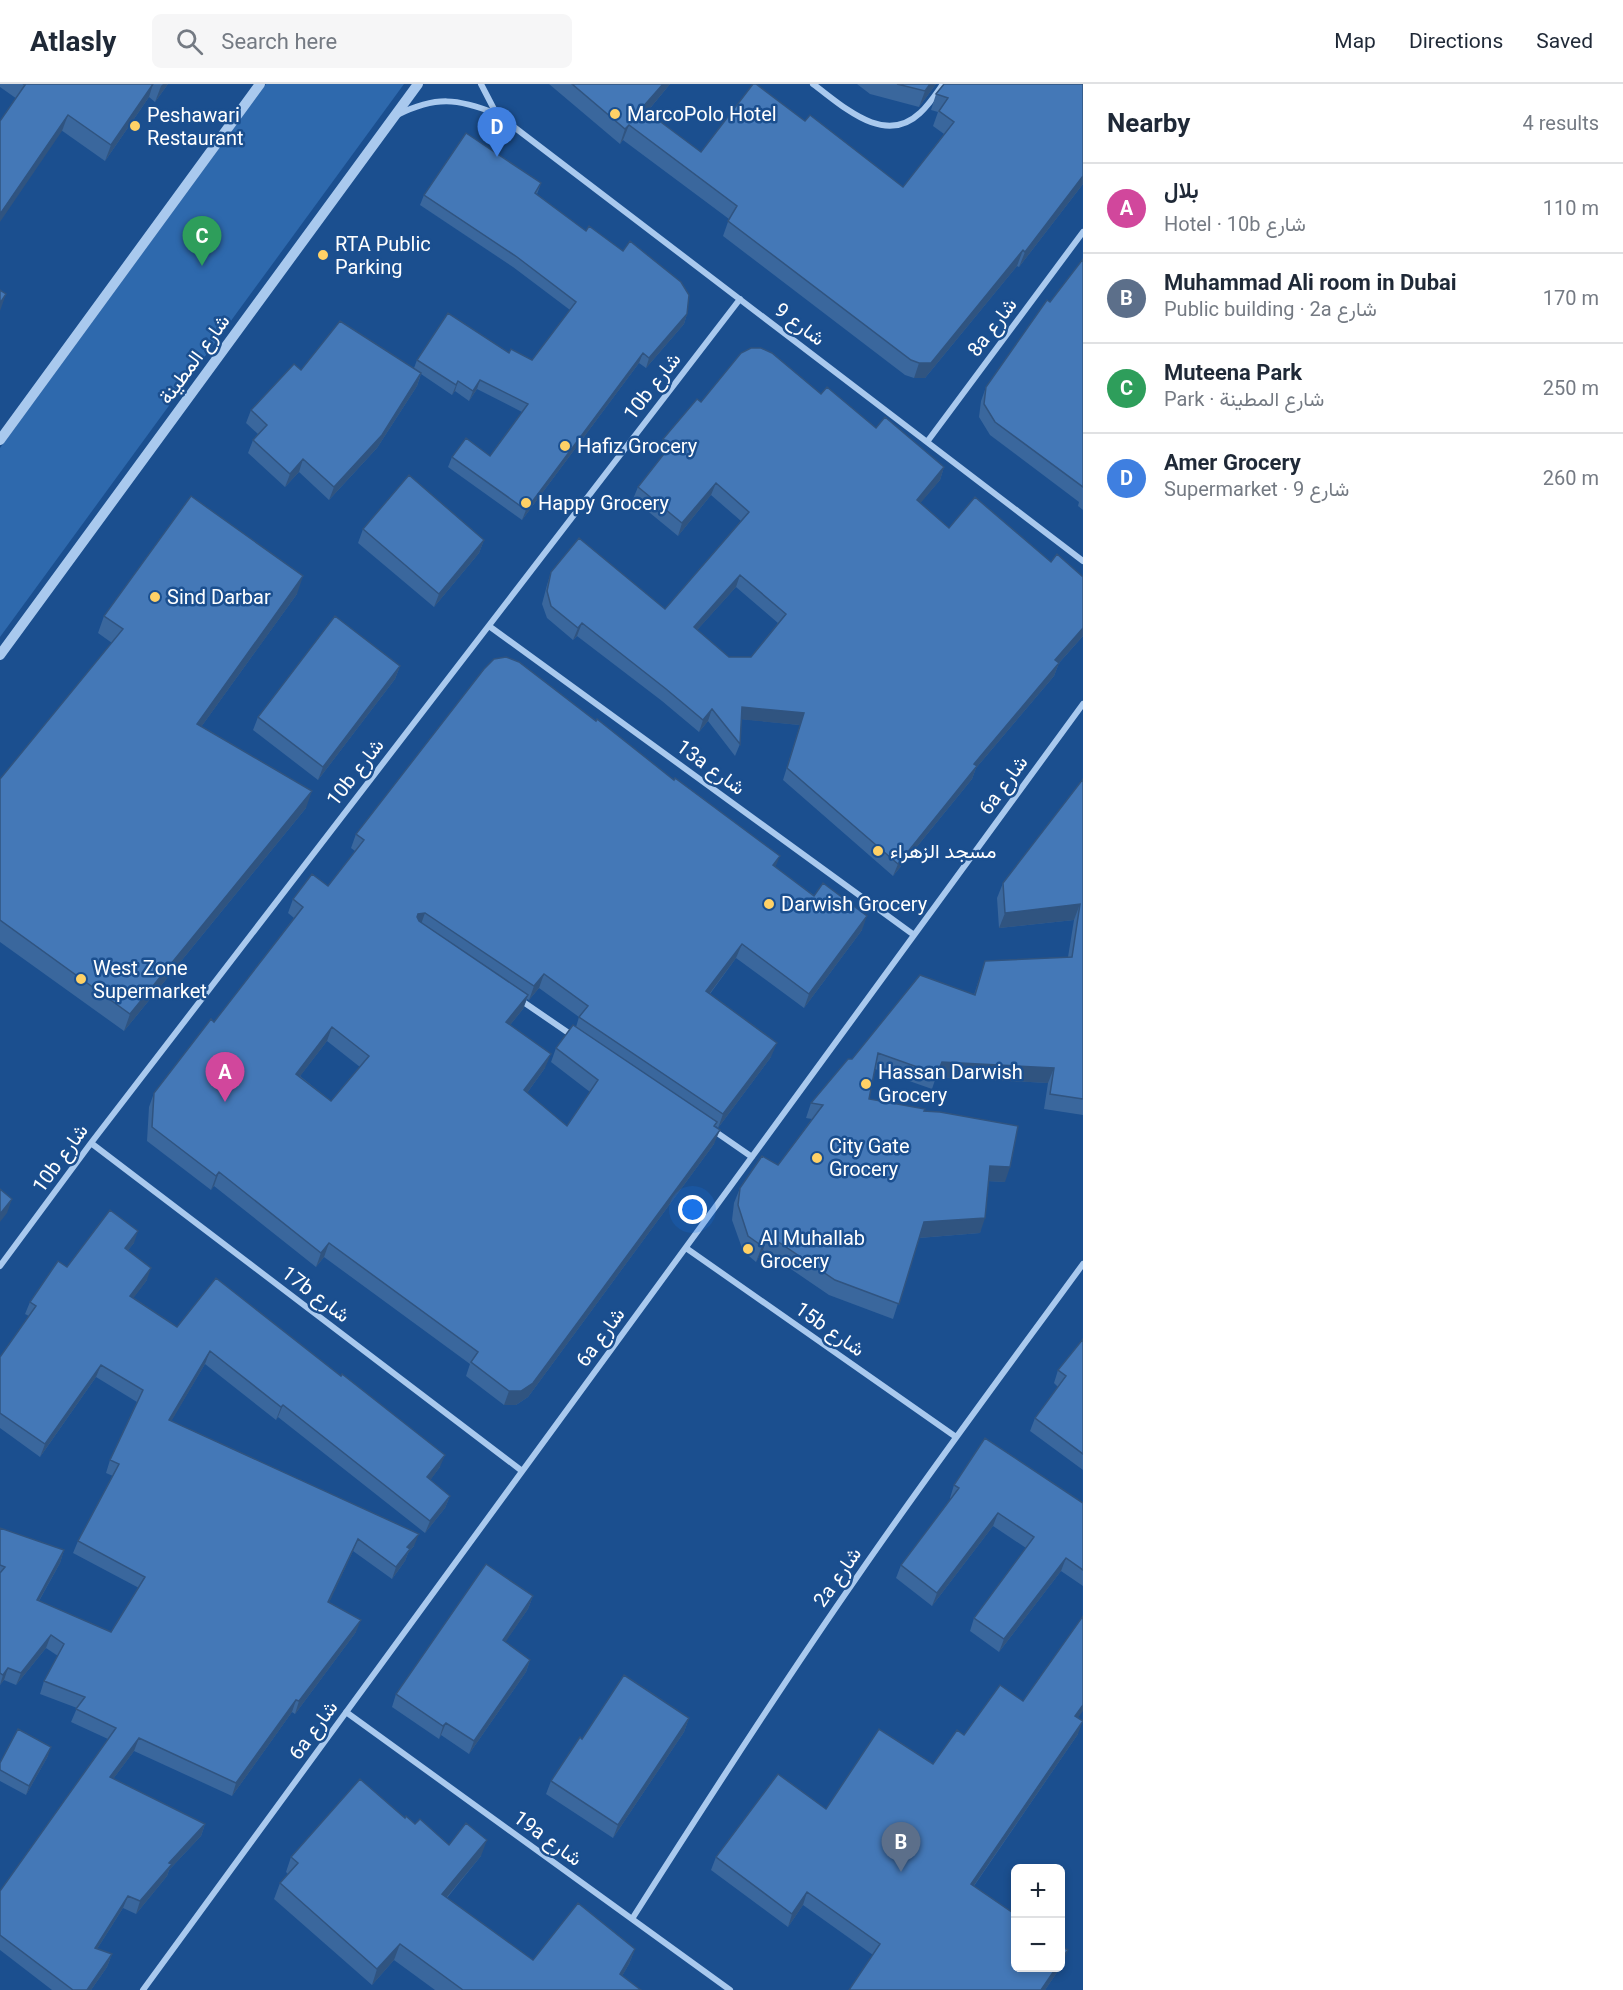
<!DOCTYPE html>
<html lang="en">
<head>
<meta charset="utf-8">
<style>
  :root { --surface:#fff; --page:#f6f6f7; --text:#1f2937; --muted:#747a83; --line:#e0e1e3; --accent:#84754c }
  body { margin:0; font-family:Roboto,Vazirmatn,sans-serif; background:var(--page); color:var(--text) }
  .controls { position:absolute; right:18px; bottom:18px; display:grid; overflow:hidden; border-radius:9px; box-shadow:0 3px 9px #0003 }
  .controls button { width:54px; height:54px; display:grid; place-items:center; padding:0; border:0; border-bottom:2px solid var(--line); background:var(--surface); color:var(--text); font:30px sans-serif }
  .you { position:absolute; left:693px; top:1126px; width:21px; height:21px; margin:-15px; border:4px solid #fff; border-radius:50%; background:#1a73e8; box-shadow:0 0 0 9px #1a73e833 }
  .badge { display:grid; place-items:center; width:39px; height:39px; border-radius:50%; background:var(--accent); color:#fff; font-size:20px; font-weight:700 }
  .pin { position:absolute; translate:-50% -50px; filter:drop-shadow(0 2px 3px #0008) }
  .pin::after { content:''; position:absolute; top:32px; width:21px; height:18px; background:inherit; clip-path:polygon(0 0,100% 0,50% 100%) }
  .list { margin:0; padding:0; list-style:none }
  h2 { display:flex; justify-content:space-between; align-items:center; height:78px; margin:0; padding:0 24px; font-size:26px }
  h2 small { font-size:20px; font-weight:400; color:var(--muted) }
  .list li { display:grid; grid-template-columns:39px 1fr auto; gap:18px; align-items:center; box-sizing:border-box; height:90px; padding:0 24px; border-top:2px solid var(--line) }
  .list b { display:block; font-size:22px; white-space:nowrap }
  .list p { margin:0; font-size:20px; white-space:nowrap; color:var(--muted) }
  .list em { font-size:20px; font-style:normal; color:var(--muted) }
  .icon { flex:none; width:33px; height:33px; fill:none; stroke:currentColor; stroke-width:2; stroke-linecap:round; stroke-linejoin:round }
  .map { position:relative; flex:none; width:1083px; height:1906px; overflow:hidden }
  header { display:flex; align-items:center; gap:36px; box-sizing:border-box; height:84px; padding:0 30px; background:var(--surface); border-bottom:2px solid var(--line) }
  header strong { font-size:28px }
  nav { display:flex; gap:33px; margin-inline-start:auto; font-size:21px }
  .search { width:420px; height:54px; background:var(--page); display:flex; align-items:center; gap:15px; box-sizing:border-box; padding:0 21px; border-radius:9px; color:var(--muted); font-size:22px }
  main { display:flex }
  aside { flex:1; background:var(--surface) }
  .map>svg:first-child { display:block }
  .green { fill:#2e69ad }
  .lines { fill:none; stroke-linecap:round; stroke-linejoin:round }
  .minor { stroke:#a9c9ee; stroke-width:6 }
  .tertiary { stroke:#a9c9ee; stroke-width:10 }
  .wall { fill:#3a679d; fill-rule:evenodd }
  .shaded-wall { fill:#305480 }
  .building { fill:#4478b7; stroke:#305480; stroke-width:1.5; fill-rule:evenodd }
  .poi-dot { fill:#ffd166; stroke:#1b4f8f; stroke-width:2 }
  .labels { text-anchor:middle; stroke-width:5; stroke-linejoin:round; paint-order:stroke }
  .poi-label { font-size:20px; fill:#fff; stroke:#1b4f8f; text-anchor:start }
  .street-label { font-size:20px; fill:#fff; stroke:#1b4f8f }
</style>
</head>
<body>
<header>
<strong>Atlasly</strong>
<div class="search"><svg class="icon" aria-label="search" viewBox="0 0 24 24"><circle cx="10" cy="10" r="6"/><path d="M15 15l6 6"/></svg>Search here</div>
<nav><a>Map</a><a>Directions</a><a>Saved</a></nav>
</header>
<main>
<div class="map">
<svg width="1083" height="1906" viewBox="0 0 1083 1906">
  <rect width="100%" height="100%" fill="#1b4f8f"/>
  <path class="green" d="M266 0H404L0 553V364Z"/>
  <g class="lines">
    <path class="minor" d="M481 0 496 29
      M813 0C842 21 884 63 920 29 929 21 936 10 943 0
      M397 31C436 12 457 14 497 30L1083 477
      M927 358 1083 148
      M489 542 914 851
      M519 915 573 952
      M713 1046 752 1073
      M91 1059 522 1387
      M686 1164 956 1353
      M0 1182 91 1059 740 215
      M346 1628 730 1906
      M632 1835C705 1720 779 1605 857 1493 930 1387 1007 1284 1083 1180
      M143 1906 1083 620"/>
    <path class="tertiary" d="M0 356 260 0
      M0 571 418 0"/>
  </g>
  <path class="wall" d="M0 0H168L155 18 149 13 105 77 0 3Z
    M549 0H670L647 28 701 68 805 37 903 103 944 50 933 42 938 28 931 26 936 10 944 0 1083 100 1019 183 1017 182 925 294H914L905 291 723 152 729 135 623 56 620 60Z
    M857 0H936L919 23 870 10Z
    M541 99 537 110 687 230 684 240 646 284 639 279 522 436 448 383 452 373 490 372 522 328 477 305 469 317 455 307 452 311 421 290 417 302 377 364 329 416 299 388 285 403 248 369 253 356 258 350 246 339 251 326 301 286 414 284 417 276 509 269 532 276 570 226 513 183 420 121 424 111Z
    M1083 175V426L1078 422 1079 418 990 351 979 333 981 317 986 303Z
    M821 310 876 344 944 383 940 396 920 419 949 444 1051 478 1083 493V552L1059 579 1054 592 976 684 972 695 893 792 783 696 800 641 741 635 740 660 735 672 708 637 699 648 662 617 577 552 573 556 547 534 542 520 547 501 551 488 665 525 741 437 711 411 678 452 633 415 638 403 663 371 659 367 663 355 701 318ZM736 503 778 539 751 573H729L697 546Z
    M363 445 484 456 479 469 434 523 358 459Z
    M297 510 201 643 306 724 124 947 0 858V695L112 559 98 549 104 532Z
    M400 582 395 595 318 696 253 646 258 633Z
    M1083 695V1031L1044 1025 1048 999 936 993 932 1005 875 985 869 1015 924 1027 1005 1098 988 1097 980 1149 919 1154 893 1235 829 1211 763 1166 756 1178 743 1167 732 1136 734 1119 740 1104 778 1081 812 1035 806 1034 811 1019 852 975 974 911 985 877 1068 873 1074 836 999 844 997 814 1003 799Z
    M356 750 775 783 862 846 804 924 736 874 710 910 771 973 718 1044 716 1042 714 1060 528 1313 516 1321H504L466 1292 470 1280 324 1173 316 1183 214 1102 211 1106 147 1057 149 1023 154 1009 214 938 294 834 288 829 293 815 328 802 355 767 351 764ZM539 904 579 933 576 943 556 964 551 978 590 1008 567 1042 527 1009 545 984 510 941 523 925 527 915 529 916ZM327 957 360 983 331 1017 300 992Z
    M134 1159 128 1166 147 1196 133 1214 177 1243 440 1383 430 1396 450 1412 445 1424 425 1449 278 1333 276 1336 205 1280 171 1337 414 1462 408 1469 405 1477 392 1495 353 1467 329 1518 356 1548 295 1630 292 1628 232 1712 134 1667 113 1695 205 1740 201 1752 169 1786 167 1792 136 1830 123 1824 97 1865 112 1870 107 1883 91 1906H52L0 1866V1807L108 1655 71 1638 77 1624 40 1610 44 1597 58 1572 46 1564 16 1601 4 1596 0 1601V1444L64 1466 60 1479 39 1517 111 1548 139 1504 73 1469 78 1457 113 1392 106 1389 110 1376 137 1318 96 1293 40 1373 0 1344V1273L29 1232 25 1230 30 1218 67 1183Z
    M1083 1255V1386L1030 1347 1035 1334 1058 1303 1054 1299 1058 1286Z
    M954 1401 1083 1419V1502L1061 1487 999 1568 970 1547 974 1534 1026 1464 993 1442 932 1522 896 1494 901 1481 951 1415 950 1414Z
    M533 1512 528 1525 505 1558 530 1576 526 1588 469 1670 441 1651 439 1655 392 1623 396 1610Z
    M1023 1617 1078 1634V1650L974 1802 1060 1884 1045 1906H849L873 1871 803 1821 788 1843 711 1786 716 1773 826 1725 933 1680 964 1651Z
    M689 1634 684 1648 613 1754 546 1710 551 1697 582 1655Z
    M48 1672 26 1711 0 1697V1679Z
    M405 1734 449 1761 481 1772 447 1814 533 1876 635 1865 629 1880 622 1892 641 1906H435L394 1876 372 1901 274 1815 280 1799 288 1790 286 1788 291 1773Z"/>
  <path class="shaded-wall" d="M153 0 149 13 105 77 111 61Z
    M163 0H168L155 18 161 2Z
    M663 0H670L637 40 642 24Z
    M930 0H936L919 23 925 7Z
    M68 31 62 47 0 138V130Z
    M629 41 623 56 620 60 625 45Z
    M1083 92V100L1019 183 1025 168Z
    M1023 166 1017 182 925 294H914L919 279Z
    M6 210 0 227V219Z
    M687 230 684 240 646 284 649 274Z
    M643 269 639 279 522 436 526 426Z
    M421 289 417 302 377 364 329 416 334 403Z
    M480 296 477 305 469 317 473 307Z
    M458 297 455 307 452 311 456 301Z
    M303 375 299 388 285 403 290 390Z
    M944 383 940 396 912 429 917 416Z
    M716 399 711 411 678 452 682 439Z
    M484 456 479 469 434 523 439 510Z
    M740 491 736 503 689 555 694 543Z
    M303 492 297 510 191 657 197 640Z
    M582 539 577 552 573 556 578 544Z
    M1083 544V552L1050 589 1055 576Z
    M1059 579 1054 592 976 684 972 695 893 792 898 780 974 680Z
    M400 582 395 595 318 696 323 683Z
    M742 623 804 629 800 641 737 635Z
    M712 625 708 637 699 648 703 636Z
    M312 707 306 724 124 947 130 930Z
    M780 772 774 786 773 781Z
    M1080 820 1074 836 999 844 1005 829Z
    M425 829 420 843 413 844 418 830Z
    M867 832 862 846 804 924 809 910Z
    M742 860 736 874 701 921 706 907Z
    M544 890 539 904 529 916 534 902Z
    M528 911 523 925 501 952 506 938Z
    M332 943 327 957 291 1004 296 990Z
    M777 959 771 973 718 1044 723 1030Z
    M551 970 545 984 519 1020 524 1006Z
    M942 978 1054 984 1048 999 936 993Z
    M720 1046 714 1060 528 1313 516 1321H504L509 1307Z
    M990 1082 1010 1083 1005 1098 984 1097Z
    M219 1088 214 1102 211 1106 216 1092Z
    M12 1115 7 1129 0 1138V1130Z
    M985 1134 980 1149 918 1154 924 1138Z
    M138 1147 134 1159 120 1176 125 1164Z
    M768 1151 763 1166 756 1178 762 1162Z
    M329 1159 324 1173 316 1183 321 1169Z
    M151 1184 147 1196 126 1224 130 1212Z
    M210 1267 205 1280 165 1348 169 1336Z
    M101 1281 96 1293 40 1373 45 1360Z
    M283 1321 278 1333 276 1336 281 1323Z
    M445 1371 440 1383 423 1406 427 1393Z
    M450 1412 445 1424 425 1449 430 1437Z
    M998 1429 993 1442 932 1522 937 1509Z
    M419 1450 414 1462 408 1469 405 1477 392 1495 396 1483 407 1463Z
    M358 1455 353 1467 324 1530 328 1518Z
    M64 1466 60 1479 32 1529 37 1516Z
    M1066 1474 1061 1487 999 1568 1004 1555Z
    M533 1512 528 1525 498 1569 503 1556Z
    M361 1536 356 1548 295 1630 299 1617Z
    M51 1551 46 1564 16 1601 21 1589Z
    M530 1576 526 1588 469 1670 474 1657Z
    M8 1584 4 1596 0 1601 3 1591Z
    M296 1616 292 1628 232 1712 236 1699Z
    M1083 1621V1627L1070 1645 1075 1632Z
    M689 1634 684 1648 613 1754 618 1741Z
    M1083 1637 1078 1650 966 1813 971 1800Z
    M446 1639 441 1651 439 1655 443 1642Z
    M139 1654 134 1667 105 1706 110 1693Z
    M51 1663 48 1672 26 1711 29 1702Z
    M205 1740 201 1752 169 1786 167 1792 136 1830 140 1817 169 1779Z
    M487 1756 481 1772 436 1826 442 1810Z
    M807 1808 803 1821 788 1843 792 1830Z
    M128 1812 123 1824 90 1876 95 1864Z
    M400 1860 394 1876 372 1901 377 1885Z
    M635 1865 629 1880 614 1906 620 1890Z
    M1068 1866 1063 1879 1060 1883V1877Z
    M112 1870 107 1883 91 1906H87Z
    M1056 1884H1060L1045 1906H1041Z"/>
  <path class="building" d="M23 0H153L111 61 68 31 0 130V37L25 1Z
    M572 0H663L642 24 701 68 753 0H756L805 37 810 31 903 103 954 38 939 27 948 14 936 10 944 0H1083V92L1025 168 1023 166 931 279H919L911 276 728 137 737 122 629 41 625 45Z
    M897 0H930L925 7Z
    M466 49 541 99 535 109 586 147 589 142 623 167 630 157 681 198 689 211 687 230 649 274 643 269 526 426 452 373 466 354 490 372 528 320 480 296 473 307 458 297 456 301 417 276 448 229 509 269 511 265 532 276 576 218 517 173 424 111Z
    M1083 175V403L995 338 984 320 986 303 1047 216 1050 218Z
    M0 206 6 210 0 219Z
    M340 237 421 289 382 351 334 403 303 375 290 390 253 356 267 341 251 326 294 280 301 286Z
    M751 264H761L772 269 821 310 827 303 876 344 885 333 944 383 917 416 949 444 975 413 1051 478 1057 470 1083 493V544L1055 576 1059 579 974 680 977 682 898 780 787 684 804 629 742 623 740 660 712 625 703 636 666 605 582 539 578 544 551 522 547 507 551 488 579 454 665 525 749 428 716 399 682 439 638 403 671 361 663 355 697 315 701 318 741 269ZM740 491 786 530 751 573H729L694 543Z
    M409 391 484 456 439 510 363 445Z
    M191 412 303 492 197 640 312 707 130 930 0 836V695L123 545 104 532Z
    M335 532 400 582 323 683 258 633Z
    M506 573 519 578 596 637 597 635 674 696 675 694 780 772 773 781 814 812 823 799 867 832 809 910 742 860 706 907 777 959 723 1030 579 933 588 922 544 890 534 902 425 829 418 830 417 833 419 837 528 911 506 938 551 970 524 1006 567 1042 598 996 556 964 573 941 717 1038 714 1042 720 1046 533 1299 521 1307H509L471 1278 478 1268 329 1159 321 1169 219 1088 216 1092 152 1043 154 1009 211 935 214 938 303 823 293 815 312 790 328 802 364 756 356 750 484 585 494 575ZM332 943 369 972 331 1017 296 990Z
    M1083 695V1015L1050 1010 1054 984 942 978 937 990 878 969 869 1015 925 1025 924 1027 940 1028 1018 1042 1010 1083 990 1082 985 1134 924 1138 899 1220 835 1196 768 1151 762 1162 748 1152 738 1121 740 1104 762 1072 778 1081 823 1021 811 1019 848 975H852L920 891 975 911 985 877 1072 873 1080 820 1005 829 1003 799Z
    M0 1105 12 1115 0 1130Z
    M110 1126 138 1147 125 1164 151 1184 130 1212 177 1243 216 1194 341 1292 342 1290 445 1371 427 1393 450 1412 430 1437 283 1321 281 1323 210 1267 169 1336 419 1450 407 1463 410 1465 396 1483 358 1455 328 1518 361 1536 299 1617 296 1616 236 1699 139 1654 110 1693 205 1740 169 1779 172 1780 140 1817 128 1812 95 1864 112 1870 87 1906H73L0 1851V1807L116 1644 76 1625 85 1613 44 1597 64 1560 51 1551 21 1589 8 1584 3 1591 0 1589V1489L5 1483 0 1481V1444L64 1466 37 1516 111 1548 145 1493 78 1457 119 1380 110 1376 143 1306 101 1281 45 1360 0 1329V1273L36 1222 30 1218 58 1177 67 1183Z
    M1083 1255V1370L1035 1334 1066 1292 1058 1286Z
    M985 1354 1083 1419V1486L1066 1474 1004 1555 974 1534 1034 1453 998 1429 937 1509 901 1481 959 1404 954 1401Z
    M486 1480 533 1512 503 1556 530 1576 474 1657 446 1639 443 1642 396 1610Z
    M1083 1532V1621L1075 1632 1083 1637 971 1800 1016 1831V1884H1056L1041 1906H849L880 1860 807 1808 792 1830 716 1773 778 1690 826 1725 879 1645 933 1680 957 1646 964 1651 1000 1601 1023 1617Z
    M624 1591 689 1634 618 1741 551 1697 580 1653 582 1655Z
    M18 1645 51 1663 29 1702 0 1686V1679Z
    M360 1695 405 1734 406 1732 415 1740 420 1735 449 1761 466 1739 487 1756 442 1810 533 1876 578 1819 635 1865 620 1890 641 1906H463L400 1860 377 1885 280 1799 298 1779 291 1773Z
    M1060 1861 1068 1866 1060 1877Z"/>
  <g class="poi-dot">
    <circle cx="615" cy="30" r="6"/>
    <circle cx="135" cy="42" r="6"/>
    <circle cx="323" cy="171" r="6"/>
    <circle cx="565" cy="362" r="6"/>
    <circle cx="526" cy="419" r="6"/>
    <circle cx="155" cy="513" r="6"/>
    <circle cx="878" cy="767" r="6"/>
    <circle cx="769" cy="820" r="6"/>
    <circle cx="81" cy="895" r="6"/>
    <circle cx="866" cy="1000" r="6"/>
    <circle cx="817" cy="1074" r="6"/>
    <circle cx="748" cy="1165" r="6"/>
  </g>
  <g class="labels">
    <g class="poi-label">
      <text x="627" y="37">MarcoPolo Hotel</text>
      <text x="147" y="38">Peshawari<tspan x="147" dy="23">Restaurant</tspan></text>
      <text x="335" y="167">RTA Public<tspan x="335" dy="23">Parking</tspan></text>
      <text x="577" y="369">Hafiz Grocery</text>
      <text x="538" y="426">Happy Grocery</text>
      <text x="167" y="520">Sind Darbar</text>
      <text x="890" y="774">مسجد الزهراء</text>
      <text x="781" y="827">Darwish Grocery</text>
      <text x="93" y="891">West Zone<tspan x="93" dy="23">Supermarket</tspan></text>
      <text x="878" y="995">Hassan Darwish<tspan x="878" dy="23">Grocery</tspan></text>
      <text x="829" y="1069">City Gate<tspan x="829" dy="23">Grocery</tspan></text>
      <text x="760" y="1161">Al Muhallab<tspan x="760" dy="23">Grocery</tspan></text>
    </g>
    <g class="street-label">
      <text transform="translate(800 240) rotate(37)" y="7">شارع 9</text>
      <text transform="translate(992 243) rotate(-53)" y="7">8a شارع</text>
      <text transform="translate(194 275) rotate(-54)" y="7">شارع المطينة</text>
      <text transform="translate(652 302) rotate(-52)" y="7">10b شارع</text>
      <text transform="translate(711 683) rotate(36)" y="7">13a شارع</text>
      <text transform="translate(355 688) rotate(-52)" y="7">10b شارع</text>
      <text transform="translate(1003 701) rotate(-54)" y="7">6a شارع</text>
      <text transform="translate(60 1074) rotate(-54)" y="7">10b شارع</text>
      <text transform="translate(316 1210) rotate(37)" y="7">17b شارع</text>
      <text transform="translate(830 1245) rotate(35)" y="7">15b شارع</text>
      <text transform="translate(600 1253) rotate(-54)" y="7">6a شارع</text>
      <text transform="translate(837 1493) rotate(-55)" y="7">2a شارع</text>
      <text transform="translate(313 1646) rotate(-54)" y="7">6a شارع</text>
      <text transform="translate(548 1754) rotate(36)" y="7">19a شارع</text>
    </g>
  </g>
</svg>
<div class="controls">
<button>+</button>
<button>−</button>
</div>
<div class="you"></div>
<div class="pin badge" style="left:225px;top:1018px;background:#d1479c">A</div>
<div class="pin badge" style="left:901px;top:1788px;background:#5c6f8a">B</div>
<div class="pin badge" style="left:202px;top:182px;background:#2e9e5b">C</div>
<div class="pin badge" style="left:497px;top:73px;background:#3f7fe0">D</div>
</div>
<aside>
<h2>Nearby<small>4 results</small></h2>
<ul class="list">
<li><span class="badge" style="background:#d1479c">A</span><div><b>بلال</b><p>Hotel · 10b شارع</p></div><em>110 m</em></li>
<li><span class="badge" style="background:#5c6f8a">B</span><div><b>Muhammad Ali room in Dubai</b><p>Public building · 2a شارع</p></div><em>170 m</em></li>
<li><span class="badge" style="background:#2e9e5b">C</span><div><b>Muteena Park</b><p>Park · شارع المطينة</p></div><em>250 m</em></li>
<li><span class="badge" style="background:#3f7fe0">D</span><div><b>Amer Grocery</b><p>Supermarket · شارع 9</p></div><em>260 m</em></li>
</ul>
</aside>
</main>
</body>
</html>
